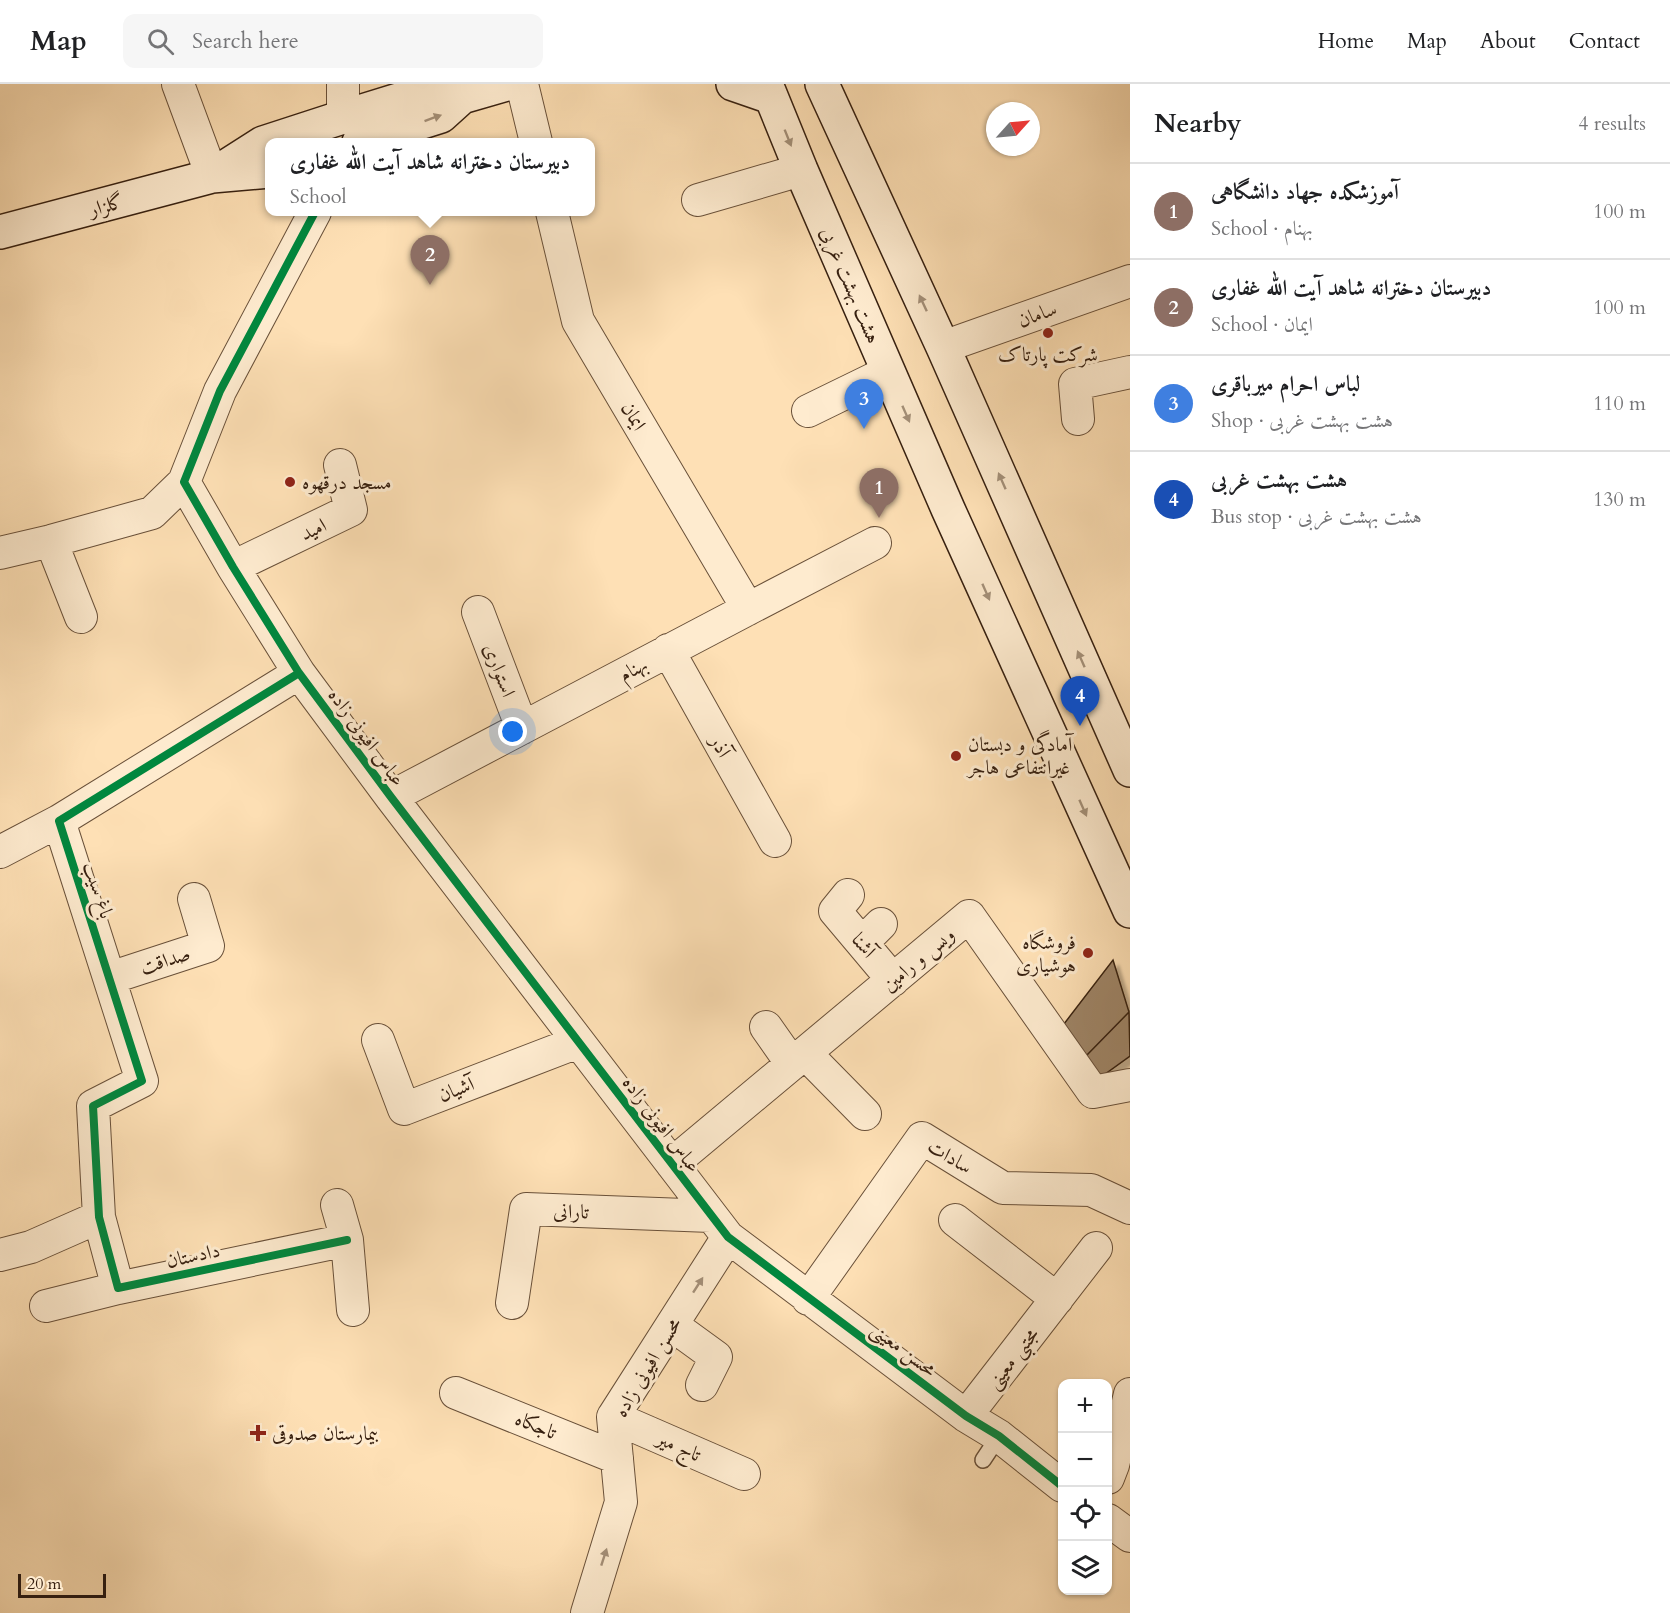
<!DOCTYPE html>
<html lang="en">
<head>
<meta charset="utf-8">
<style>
  :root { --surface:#fff; --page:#f6f6f6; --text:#202124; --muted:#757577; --line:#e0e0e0; --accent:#2563eb }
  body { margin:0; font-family:Cardo,Amiri,serif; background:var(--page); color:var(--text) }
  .controls { position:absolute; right:18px; bottom:18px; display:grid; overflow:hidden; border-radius:12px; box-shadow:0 2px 4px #0004 }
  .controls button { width:54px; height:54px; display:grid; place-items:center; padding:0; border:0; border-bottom:2px solid var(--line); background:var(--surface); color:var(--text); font:30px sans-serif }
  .compass { position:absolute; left:986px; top:18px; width:54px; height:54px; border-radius:50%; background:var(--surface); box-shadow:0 2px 4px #0004; rotate:63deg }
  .scale { position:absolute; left:18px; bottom:15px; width:88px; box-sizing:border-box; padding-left:6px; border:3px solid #372010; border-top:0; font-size:16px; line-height:21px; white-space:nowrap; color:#372010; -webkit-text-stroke:4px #feebcf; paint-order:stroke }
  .you { position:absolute; left:513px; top:648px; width:21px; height:21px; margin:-15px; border:4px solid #fff; border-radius:50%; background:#1a73e8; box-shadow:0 0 0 9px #1a73e833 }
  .badge { display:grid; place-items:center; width:39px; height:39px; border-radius:50%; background:var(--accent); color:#fff; font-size:20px; font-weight:700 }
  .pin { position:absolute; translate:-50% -50px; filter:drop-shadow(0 2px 3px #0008) }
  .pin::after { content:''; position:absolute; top:32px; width:21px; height:18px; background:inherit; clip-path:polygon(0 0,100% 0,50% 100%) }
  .popup { position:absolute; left:265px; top:54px; width:330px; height:78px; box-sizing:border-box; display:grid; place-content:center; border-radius:12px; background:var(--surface); filter:drop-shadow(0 2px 4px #0005); font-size:20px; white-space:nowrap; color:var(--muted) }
  .popup b { font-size:22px; color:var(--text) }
  .popup::after { content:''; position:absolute; left:50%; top:100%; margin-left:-12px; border:12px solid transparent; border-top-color:var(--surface) }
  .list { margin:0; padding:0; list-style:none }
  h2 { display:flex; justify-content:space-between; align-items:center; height:78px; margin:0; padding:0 24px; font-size:26px }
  h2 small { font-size:20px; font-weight:400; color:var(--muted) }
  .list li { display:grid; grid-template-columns:39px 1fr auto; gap:18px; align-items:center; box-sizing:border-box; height:96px; padding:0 24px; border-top:2px solid var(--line) }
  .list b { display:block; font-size:22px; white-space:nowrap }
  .list p { margin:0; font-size:20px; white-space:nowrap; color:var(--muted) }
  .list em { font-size:20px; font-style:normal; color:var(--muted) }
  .icon { flex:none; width:33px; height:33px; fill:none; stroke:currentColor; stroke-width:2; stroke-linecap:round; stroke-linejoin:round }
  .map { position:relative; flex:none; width:1130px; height:1529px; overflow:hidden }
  header { display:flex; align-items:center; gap:36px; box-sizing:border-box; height:84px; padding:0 30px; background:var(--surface); border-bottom:2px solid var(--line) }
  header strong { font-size:28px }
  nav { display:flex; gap:33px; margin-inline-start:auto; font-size:21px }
  .search { width:420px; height:54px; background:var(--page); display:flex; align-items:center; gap:15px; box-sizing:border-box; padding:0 21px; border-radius:12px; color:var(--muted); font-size:22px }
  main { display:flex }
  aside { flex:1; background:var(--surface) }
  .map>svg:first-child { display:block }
  .building { fill:#9e8466; stroke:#372010; stroke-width:1.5; filter:url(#shadow) }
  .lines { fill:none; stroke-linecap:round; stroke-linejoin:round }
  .lane-casing { stroke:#695039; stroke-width:18 }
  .street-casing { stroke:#695039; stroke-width:34 }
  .secondary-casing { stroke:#372010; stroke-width:36 }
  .lane { stroke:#feebcf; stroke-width:15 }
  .street { stroke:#feebcf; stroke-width:32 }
  .secondary { stroke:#feebcf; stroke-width:33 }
  .cycleway-casing { stroke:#feebcf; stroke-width:11 }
  .cycleway { stroke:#00873e; stroke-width:8 }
  .oneway { fill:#a49079 }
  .poi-dot { fill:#8f2418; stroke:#feebcf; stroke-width:2 }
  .labels { text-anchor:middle; stroke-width:6; stroke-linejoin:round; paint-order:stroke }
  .street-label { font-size:20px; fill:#372010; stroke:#feebcf }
  .poi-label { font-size:20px; fill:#372010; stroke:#feebcf; text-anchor:start }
</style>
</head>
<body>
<header>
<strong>Map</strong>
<div class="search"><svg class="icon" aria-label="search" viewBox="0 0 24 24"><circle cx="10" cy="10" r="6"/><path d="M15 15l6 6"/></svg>Search here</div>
<nav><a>Home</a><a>Map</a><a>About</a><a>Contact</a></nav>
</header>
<main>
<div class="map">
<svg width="1130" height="1529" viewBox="0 0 1130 1529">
  <defs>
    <filter id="shadow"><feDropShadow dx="5.5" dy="5.5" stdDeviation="1.5" flood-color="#0004"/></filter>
  </defs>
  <rect width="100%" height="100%" fill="#fee0b5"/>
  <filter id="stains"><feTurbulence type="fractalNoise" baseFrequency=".00333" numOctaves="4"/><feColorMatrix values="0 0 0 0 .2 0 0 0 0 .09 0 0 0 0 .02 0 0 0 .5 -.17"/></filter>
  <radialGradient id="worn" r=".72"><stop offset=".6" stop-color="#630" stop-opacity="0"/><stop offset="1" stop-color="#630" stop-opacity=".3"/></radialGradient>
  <path class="building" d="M1113 876 1129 928 1086 972 1057 949Z
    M1129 928 1130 972 1101 993 1086 972Z"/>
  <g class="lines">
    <defs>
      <path id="lane" d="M983 1376 999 1352"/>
      <path id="street" d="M178 0 212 92
        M522 0 536 58
        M343 33V0
        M698 116 801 86
        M315 128 220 307 184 398 233 483 299 589 391 713 728 1153 966 1332 999 1352 1062 1402
        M552 128 578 237 748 525
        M943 263 1130 197
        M808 327 888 288
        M1078 335 1075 300 1130 288
        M51 457 81 533
        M0 469 51 457 152 429 184 398
        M233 483 351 426 340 381
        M478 528 522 644
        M668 566 775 757
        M299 589 59 737 142 997 93 1022 99 1133 118 1204 347 1156
        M391 713 748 525 875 459
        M0 768 59 737
        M848 811 835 827 893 896
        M862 859 881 840
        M110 894 208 862 194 815
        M766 943 792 980
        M378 956 404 1025 578 958
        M805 969 865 1030
        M672 1080 969 832 1093 1008 1130 1001
        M337 1121 347 1156 353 1226
        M955 1136 1057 1215
        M0 1171 31 1163 99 1133
        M808 1215 922 1054 1003 1104 1091 1106 1130 1124
        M512 1219 526 1125 711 1132
        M46 1222 118 1204
        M672 1241 716 1273 702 1301
        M456 1309 617 1374
        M966 1332 1096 1164
        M613 1333 744 1390
        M1108 1394 1113 1381 1130 1310
        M1108 1436 1130 1452
        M587 1529 621 1418 613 1333 728 1153"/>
      <path id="secondary" d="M733 0 771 13
        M766 0 801 86 948 425 1130 827
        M822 0 943 263 1130 686
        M359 58 441 32 462 13 507 0
        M216 89 263 59 343 33 434 5 462 13
        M0 148 212 92 270 87"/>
    </defs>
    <use href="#lane" class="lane-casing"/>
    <use href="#street" class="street-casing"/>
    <use href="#secondary" class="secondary-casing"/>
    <use href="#lane" class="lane"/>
    <use href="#street" class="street"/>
    <use href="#secondary" class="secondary"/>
    <defs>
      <path id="cycleway" d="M315 128 220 307 184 398 233 483 299 589 391 713 728 1153 966 1332 999 1352 1062 1402
        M299 589 59 737 142 997 93 1022 99 1133 118 1204 347 1156"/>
    </defs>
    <use href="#cycleway" class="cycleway-casing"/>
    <use href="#cycleway" class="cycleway"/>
  </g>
  <defs><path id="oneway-solid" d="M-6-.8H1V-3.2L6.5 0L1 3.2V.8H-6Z" transform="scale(1.5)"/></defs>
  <g class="oneway">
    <use href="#oneway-solid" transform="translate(433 34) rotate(-20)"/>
    <use href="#oneway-solid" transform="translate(788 54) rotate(68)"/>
    <use href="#oneway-solid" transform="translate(923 219) rotate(-115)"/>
    <use href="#oneway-solid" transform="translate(906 330) rotate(66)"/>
    <use href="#oneway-solid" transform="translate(1002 397) rotate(-114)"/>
    <use href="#oneway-solid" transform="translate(986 508) rotate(66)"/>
    <use href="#oneway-solid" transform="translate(1081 575) rotate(-114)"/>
    <use href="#oneway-solid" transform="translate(1083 724) rotate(66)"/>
    <use href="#oneway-solid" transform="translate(698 1201) rotate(-57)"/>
    <use href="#oneway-solid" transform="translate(604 1473) rotate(-72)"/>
  </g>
  <g class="poi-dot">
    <circle cx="1048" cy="249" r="6"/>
    <circle cx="290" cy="398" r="6"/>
    <circle cx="956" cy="672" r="6"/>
    <circle cx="1088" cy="869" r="6"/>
    <path d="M255 1340h6v6h6v6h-6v6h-6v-6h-6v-6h6z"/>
  </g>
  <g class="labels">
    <g class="street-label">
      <text transform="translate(106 121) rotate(-15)" y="7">گلزار</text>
      <text transform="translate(851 201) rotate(67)" y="7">هشت بهشت غربی</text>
      <text transform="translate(1037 230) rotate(-20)" y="7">سامان</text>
      <text transform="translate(634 332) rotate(59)" y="7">ایمان</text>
      <text transform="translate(313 445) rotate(-26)" y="7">امید</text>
      <text transform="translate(633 585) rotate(-28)" y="7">بهنام</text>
      <text transform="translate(500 586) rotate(69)" y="7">استواری</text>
      <text transform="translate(367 653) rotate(54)" y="7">عباس افیونی زاده</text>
      <text transform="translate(721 662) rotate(61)" y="7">آذر</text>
      <text transform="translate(99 806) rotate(72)" y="7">باغ سیب</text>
      <text transform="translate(864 861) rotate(50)" y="7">آشنا</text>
      <text transform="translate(918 875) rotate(-40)" y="7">ویس و رامین</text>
      <text transform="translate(165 876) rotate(-18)" y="7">صداقت</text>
      <text transform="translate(456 1005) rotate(-21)" y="7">آشیان</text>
      <text transform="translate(662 1040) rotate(53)" y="7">عباس افیونی زاده</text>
      <text transform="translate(950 1072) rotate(31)" y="7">سادات</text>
      <text transform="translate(571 1127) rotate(2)" y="7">تارانی</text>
      <text transform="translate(193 1171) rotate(-12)" y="7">دادستان</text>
      <text transform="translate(904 1265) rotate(37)" y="7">محسن معینی</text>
      <text transform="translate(1012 1274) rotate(-52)" y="7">مجتبی معینی</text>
      <text transform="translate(647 1283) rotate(-59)" y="7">محسن افیونی زاده</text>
      <text transform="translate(536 1341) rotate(22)" y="7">تاجکاه</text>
      <text transform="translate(679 1362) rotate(24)" y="7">تاج میر</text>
    </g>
    <g class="poi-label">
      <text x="1048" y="277" text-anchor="middle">شرکت پارتاک</text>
      <text x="302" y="405">مسجد درقهوه</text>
      <text x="968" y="667">آمادگی و دبستان<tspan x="968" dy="23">غیرانتفاعی هاجر</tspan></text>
      <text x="1076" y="865" text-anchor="end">فروشگاه<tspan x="1076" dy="23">هوشیاری</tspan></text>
      <text x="272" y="1356">بیمارستان صدوقی</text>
    </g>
  </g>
  <rect width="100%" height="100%" filter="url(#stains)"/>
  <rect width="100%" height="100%" fill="url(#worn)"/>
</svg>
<div class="controls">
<button>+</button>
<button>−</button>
<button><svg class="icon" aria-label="locate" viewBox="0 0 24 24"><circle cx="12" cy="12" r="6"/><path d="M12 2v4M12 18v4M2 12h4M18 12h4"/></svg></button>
<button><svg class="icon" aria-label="layers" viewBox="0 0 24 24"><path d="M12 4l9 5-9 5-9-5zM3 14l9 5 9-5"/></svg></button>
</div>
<svg class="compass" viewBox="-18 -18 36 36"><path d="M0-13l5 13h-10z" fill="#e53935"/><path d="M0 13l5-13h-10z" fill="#757577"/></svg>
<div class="scale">20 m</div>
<div class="you"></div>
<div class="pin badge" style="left:879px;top:434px;background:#8d6e63">1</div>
<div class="pin badge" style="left:430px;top:201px;background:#8d6e63">2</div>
<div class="popup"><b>دبیرستان دخترانه شاهد آیت الله غفاری</b>School</div>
<div class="pin badge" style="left:864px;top:345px;background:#3f7fe0">3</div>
<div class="pin badge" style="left:1080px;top:642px;background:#1a4fb4">4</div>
</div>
<aside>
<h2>Nearby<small>4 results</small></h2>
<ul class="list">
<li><span class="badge" style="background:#8d6e63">1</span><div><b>آموزشکده جهاد دانشگاهی</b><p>School · بهنام</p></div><em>100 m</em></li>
<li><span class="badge" style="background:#8d6e63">2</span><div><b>دبیرستان دخترانه شاهد آیت الله غفاری</b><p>School · ایمان</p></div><em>100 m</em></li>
<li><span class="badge" style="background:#3f7fe0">3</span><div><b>لباس احرام میرباقری</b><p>Shop · هشت بهشت غربی</p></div><em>110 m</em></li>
<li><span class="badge" style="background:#1a4fb4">4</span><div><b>هشت بهشت غربی</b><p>Bus stop · هشت بهشت غربی</p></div><em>130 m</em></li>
</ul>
</aside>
</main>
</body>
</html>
